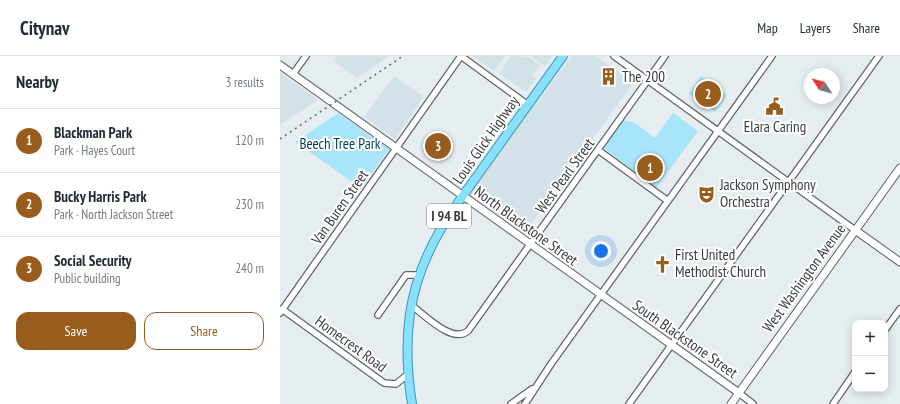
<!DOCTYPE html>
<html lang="en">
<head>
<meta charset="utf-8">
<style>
  :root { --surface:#fff; --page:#f6f6f7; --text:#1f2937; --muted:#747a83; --line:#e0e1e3; --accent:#985d1d }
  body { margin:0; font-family:"PT Sans Narrow",sans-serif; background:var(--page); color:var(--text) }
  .controls { position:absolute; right:12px; bottom:12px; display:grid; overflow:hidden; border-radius:8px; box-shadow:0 2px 10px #0003 }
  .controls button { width:36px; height:36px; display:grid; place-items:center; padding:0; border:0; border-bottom:1px solid var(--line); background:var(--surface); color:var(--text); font:20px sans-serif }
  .compass { position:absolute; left:524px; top:12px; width:36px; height:36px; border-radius:50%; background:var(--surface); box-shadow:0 2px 10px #0003; rotate:306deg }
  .you { position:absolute; left:321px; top:195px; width:14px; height:14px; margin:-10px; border:3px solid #fff; border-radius:50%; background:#1a73e8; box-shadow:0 0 0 6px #1a73e833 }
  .badge { display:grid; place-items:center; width:26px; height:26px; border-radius:50%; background:var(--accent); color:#fff; font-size:13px; font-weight:700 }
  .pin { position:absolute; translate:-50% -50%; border:2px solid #fff; box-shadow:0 1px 4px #0006 }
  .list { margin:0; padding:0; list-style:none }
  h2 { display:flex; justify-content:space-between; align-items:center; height:52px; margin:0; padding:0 16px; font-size:17px }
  h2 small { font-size:13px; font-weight:400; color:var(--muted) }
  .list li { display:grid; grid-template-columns:26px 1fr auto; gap:12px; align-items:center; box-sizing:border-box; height:64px; padding:0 16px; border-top:1px solid var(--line) }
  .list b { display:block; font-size:15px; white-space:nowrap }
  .list p { margin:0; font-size:13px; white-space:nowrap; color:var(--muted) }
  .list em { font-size:13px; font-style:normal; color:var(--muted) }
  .actions { display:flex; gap:8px; padding:12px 16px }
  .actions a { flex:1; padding:9px 0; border:1px solid var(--accent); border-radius:12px; text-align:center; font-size:14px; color:var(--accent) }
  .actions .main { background:var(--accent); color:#fff }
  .map { position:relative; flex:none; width:620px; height:348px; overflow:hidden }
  header { display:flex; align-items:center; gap:24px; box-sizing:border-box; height:56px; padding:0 20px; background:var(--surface); border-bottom:1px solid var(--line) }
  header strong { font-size:19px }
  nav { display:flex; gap:22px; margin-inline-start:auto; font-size:14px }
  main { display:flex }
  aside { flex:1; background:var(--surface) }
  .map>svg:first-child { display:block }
  .built { fill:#d2e2e8 }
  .green { fill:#a8e4fa }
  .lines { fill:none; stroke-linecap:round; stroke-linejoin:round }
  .minor-casing { stroke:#606668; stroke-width:8 }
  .tertiary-casing { stroke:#606668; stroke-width:9 }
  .secondary-casing { stroke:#606668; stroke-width:9 }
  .primary-casing { stroke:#3999b6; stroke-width:10 }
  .minor { stroke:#fff; stroke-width:5.5 }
  .tertiary { stroke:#fff; stroke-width:7 }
  .secondary { stroke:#fff; stroke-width:7 }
  .primary { stroke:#88e0fa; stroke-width:8 }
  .rail { stroke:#616566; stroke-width:1.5; stroke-dasharray:2 4; stroke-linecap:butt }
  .labels { text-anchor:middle; stroke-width:4; stroke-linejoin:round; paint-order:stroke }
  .shield { fill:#fff; stroke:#747676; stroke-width:1 }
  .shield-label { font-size:14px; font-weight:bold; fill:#383b3c }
  .poi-label { font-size:15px; fill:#383b3c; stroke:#fff; text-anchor:start }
  .street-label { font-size:15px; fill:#383b3c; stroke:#fff }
  .park-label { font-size:15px; fill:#023e4e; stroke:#fff }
</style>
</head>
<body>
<header>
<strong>Citynav</strong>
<nav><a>Map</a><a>Layers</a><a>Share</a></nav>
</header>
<main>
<aside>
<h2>Nearby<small>3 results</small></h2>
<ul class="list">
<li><span class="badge">1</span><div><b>Blackman Park</b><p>Park · Hayes Court</p></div><em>120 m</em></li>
<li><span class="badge">2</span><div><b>Bucky Harris Park</b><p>Park · North Jackson Street</p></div><em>230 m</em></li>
<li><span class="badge">3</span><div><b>Social Security</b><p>Public building</p></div><em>240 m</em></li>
</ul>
<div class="actions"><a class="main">Save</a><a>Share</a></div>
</aside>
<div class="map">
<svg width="620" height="348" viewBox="0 0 620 348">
  <rect width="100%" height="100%" fill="#e6edf0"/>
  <path class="built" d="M57 0H109L77 22 54 5Z
    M192 0H225L214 15Z
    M231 0 249 1 260 9 252 20 256 22 246 36 219 18Z
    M251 0H272L265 10Z
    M292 0H315L354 26 245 176 189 136Z
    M0 16 38 44 0 69Z
    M114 20 144 41 115 83 84 61Z"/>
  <path class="green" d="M421 20 447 39 435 56 409 38Z
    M58 57 109 93 81 132 15 86Z
    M393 57 418 75 376 132 324 92 343 64 355 67 375 82Z"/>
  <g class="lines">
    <defs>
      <path id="minor" d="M181 0 248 49
        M334 0 575 174
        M13 18 26 0
        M318 94 388 145
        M131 249C145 259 172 288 188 275L385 0
        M2 253 104 327 116 328 127 319
        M0 257 181 0
        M98 259 126 219H139
        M605 274 620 253
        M459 337 473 348
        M231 348 252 333
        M245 348 271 308 492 0
        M349 348 599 0
        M553 348 575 316"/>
      <path id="tertiary" d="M575 174 620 206"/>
      <path id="secondary" d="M0 9 459 337
        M451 348 620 112"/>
      <path id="primary" d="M132 348C122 284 127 230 161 173 173 152 188 133 202 113 229 75 256 38 283 0"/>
    </defs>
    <use href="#minor" class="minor-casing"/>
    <use href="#tertiary" class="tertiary-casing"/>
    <use href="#secondary" class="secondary-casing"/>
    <use href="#primary" class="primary-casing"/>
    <use href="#minor" class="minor"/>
    <use href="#tertiary" class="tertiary"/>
    <use href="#secondary" class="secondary"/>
    <use href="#primary" class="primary"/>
    <path class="rail" d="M0 83 123 0"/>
  </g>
  <defs>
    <symbol id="building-bare" viewBox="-9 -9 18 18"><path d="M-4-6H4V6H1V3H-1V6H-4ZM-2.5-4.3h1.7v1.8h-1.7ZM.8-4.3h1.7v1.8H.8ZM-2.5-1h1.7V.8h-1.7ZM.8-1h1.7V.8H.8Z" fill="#985d1d" stroke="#fff" stroke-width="2.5" paint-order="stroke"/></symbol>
    <symbol id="civic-bare" viewBox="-9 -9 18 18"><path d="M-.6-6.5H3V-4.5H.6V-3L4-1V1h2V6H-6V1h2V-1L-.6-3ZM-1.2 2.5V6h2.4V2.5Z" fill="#985d1d" stroke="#fff" stroke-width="2.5" paint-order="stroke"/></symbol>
    <symbol id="theatre-bare" viewBox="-9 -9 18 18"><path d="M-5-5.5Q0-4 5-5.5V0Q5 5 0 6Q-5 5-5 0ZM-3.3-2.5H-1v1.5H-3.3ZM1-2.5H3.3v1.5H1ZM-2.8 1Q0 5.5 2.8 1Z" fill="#985d1d" stroke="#fff" stroke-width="2.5" paint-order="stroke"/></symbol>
    <symbol id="church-bare" viewBox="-9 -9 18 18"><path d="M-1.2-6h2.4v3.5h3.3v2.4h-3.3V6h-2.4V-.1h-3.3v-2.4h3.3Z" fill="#985d1d" stroke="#fff" stroke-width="2.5" paint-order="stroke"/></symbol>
  </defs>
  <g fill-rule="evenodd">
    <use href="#building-bare" x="316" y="8" width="25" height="25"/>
    <use href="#civic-bare" x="482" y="38" width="25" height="25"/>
    <use href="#theatre-bare" x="414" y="126" width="25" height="25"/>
    <use href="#church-bare" x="370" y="196" width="25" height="25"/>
  </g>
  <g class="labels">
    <rect class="shield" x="147" y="148" width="44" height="24" rx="3"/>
    <g class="shield-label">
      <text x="169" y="165">I 94 BL</text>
    </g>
    <g class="poi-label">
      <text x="342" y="26">The 200</text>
      <text x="495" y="76" text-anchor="middle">Elara Caring</text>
      <text x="440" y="134">Jackson Symphony<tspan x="440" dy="17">Orchestra</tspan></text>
      <text x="395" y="204">First United<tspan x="395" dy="17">Methodist Church</tspan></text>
    </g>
    <g class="street-label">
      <text transform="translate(206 84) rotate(-55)" y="5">Louis Glick Highway</text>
      <text transform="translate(285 120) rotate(-54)" y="5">West Pearl Street</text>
      <text transform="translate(60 151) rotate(-55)" y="5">Van Buren Street</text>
      <text transform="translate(246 170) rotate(36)" y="5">North Blackstone Street</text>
      <text transform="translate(524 222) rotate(-54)" y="5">West Washington Avenue</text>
      <text transform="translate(405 283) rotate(35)" y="5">South Blackstone Street</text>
      <text transform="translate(71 288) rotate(36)" y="5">Homecrest Road</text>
    </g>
    <g class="park-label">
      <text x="60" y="93">Beech Tree Park</text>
    </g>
  </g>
</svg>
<div class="controls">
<button>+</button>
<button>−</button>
</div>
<svg class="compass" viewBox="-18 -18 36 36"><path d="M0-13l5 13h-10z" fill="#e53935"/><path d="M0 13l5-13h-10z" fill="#747a83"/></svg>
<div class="you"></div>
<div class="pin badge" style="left:370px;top:112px">1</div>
<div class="pin badge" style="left:428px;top:38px">2</div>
<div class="pin badge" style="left:158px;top:90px">3</div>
</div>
</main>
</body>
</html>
